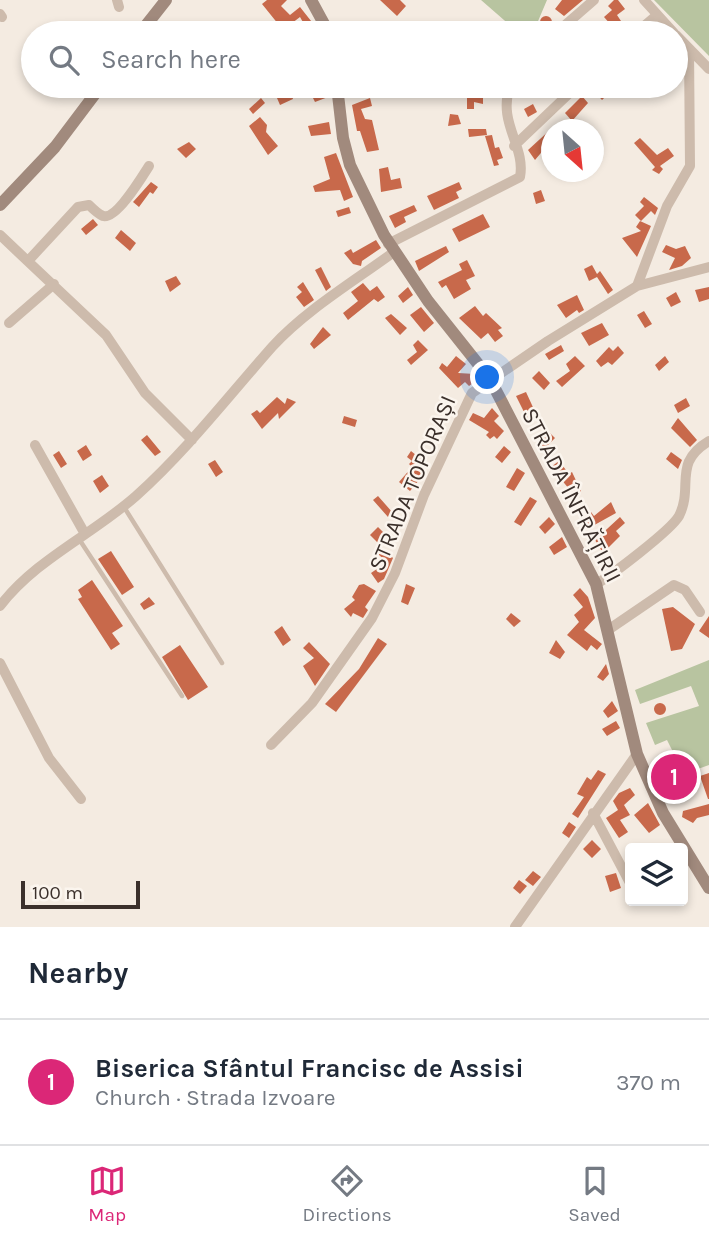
<!DOCTYPE html>
<html lang="en">
<head>
<meta charset="utf-8">
<style>
  :root { --surface:#fff; --page:#f2f2f3; --text:#1f2937; --muted:#747a83; --line:#e0e1e3; --accent:#db2777 }
  body { margin:0; font-family:Karla,sans-serif; background:var(--page); color:var(--text) }
  .controls { position:absolute; right:21px; bottom:21px; display:grid; overflow:hidden; border-radius:7px; box-shadow:0 4px 10px #0003 }
  .controls button { width:63px; height:63px; display:grid; place-items:center; padding:0; border:0; border-bottom:2px solid var(--line); background:var(--surface); color:var(--text); font:35px sans-serif }
  .compass { position:absolute; left:541px; top:119px; width:63px; height:63px; border-radius:50%; background:var(--surface); box-shadow:0 4px 10px #0003; rotate:153deg }
  .scale { position:absolute; left:21px; bottom:18px; width:119px; box-sizing:border-box; padding-left:7px; border:4px solid #3b302b; border-top:0; font-size:19px; line-height:24px; white-space:nowrap; color:#3b302b; -webkit-text-stroke:5px #fbf5ee; paint-order:stroke }
  .you { position:absolute; left:488px; top:378px; width:24px; height:24px; margin:-18px; border:5px solid #fff; border-radius:50%; background:#1a73e8; box-shadow:0 0 0 10px #1a73e833 }
  .badge { display:grid; place-items:center; width:46px; height:46px; border-radius:50%; background:var(--accent); color:#fff; font-size:23px; font-weight:700 }
  .pin { position:absolute; translate:-50% -50%; border:4px solid #fff; box-shadow:0 2px 7px #0006 }
  .list { margin:0; padding:0; list-style:none }
  h2 { display:flex; justify-content:space-between; align-items:center; height:91px; margin:0; padding:0 28px; font-size:30px }
  h2 small { font-size:23px; font-weight:400; color:var(--muted) }
  .list li { display:grid; grid-template-columns:46px 1fr auto; gap:21px; align-items:center; box-sizing:border-box; height:126px; padding:0 28px; border-top:2px solid var(--line) }
  .list b { display:block; font-size:26px; white-space:nowrap }
  .list p { margin:0; font-size:23px; white-space:nowrap; color:var(--muted) }
  .list em { font-size:23px; font-style:normal; color:var(--muted) }
  .icon { flex:none; width:38px; height:38px; fill:none; stroke:currentColor; stroke-width:2; stroke-linecap:round; stroke-linejoin:round }
  .map { position:relative; flex:none; width:709px; height:927px; overflow:hidden }
  .search { position:absolute; background:var(--surface); box-shadow:0 4px 10px #0003; left:21px; right:21px; top:21px; height:77px; display:flex; align-items:center; gap:18px; box-sizing:border-box; padding:0 24px; border-radius:38px; color:var(--muted); font-size:26px }
  .sheet { height:217px; background:var(--surface) }
  nav { display:flex; justify-content:space-around; align-items:center; box-sizing:border-box; height:98px; border-top:2px solid var(--line); background:var(--surface); font-size:19px; color:var(--muted) }
  nav a { display:grid; justify-items:center; gap:4px }
  nav .on { color:var(--accent) }
  .map>svg:first-child { display:block }
  .green { fill:#b8c4a0 }
  .building { fill:#c8694b }
  .lines { fill:none; stroke-linecap:round; stroke-linejoin:round }
  .lane { stroke:#cdbbac; stroke-width:4.5 }
  .street { stroke:#cdbbac; stroke-width:10 }
  .secondary { stroke:#a18a7d; stroke-width:12 }
  .labels { text-anchor:middle; stroke-width:5; stroke-linejoin:round; paint-order:stroke }
  .street-label { font-size:23px; fill:#3b302b; stroke:#fbf5ee }
</style>
</head>
<body>
<div class="map">
<svg width="709" height="927" viewBox="0 0 709 927">
  <rect width="100%" height="100%" fill="#f4ebe1"/>
  <path class="green" d="M481 0H547L533 33H519Z
    M654 0H709V56Z
    M709 660V765L684 774 667 740 655 745 646 723 699 706 691 686 640 704 635 690Z"/>
  <path class="building" d="M267 0H287L281 6 290 15 300 7 315 26 308 31 300 17 283 30 262 4Z
    M380 0H400L406 6 397 16Z
    M562 0H583L564 16 555 9Z
    M614 0H618L625 9 617 15 629 33H618L604 17 612 10 608 6Z
    M540 22a6 6 0 1 1 12 0a6 6 0 1 1-12 0Z
    M423 22 428 26 437 33H421L416 29Z
    M595 86H600L607 95 602 100 592 89Z
    M655 86H675L663 95Z
    M324 89 328 97 315 102 311 94Z
    M291 92 293 99 280 105 277 98Z
    M467 95H483V104L474 102V109H467Z
    M582 96 588 103 572 121 565 113Z
    M261 98 265 103 253 114 249 109Z
    M370 98 372 106 361 109 365 119 372 120 379 150 367 152 360 131H357L352 105Z
    M533 104 537 112 528 117 524 109Z
    M450 114 458 115 461 124 448 126Z
    M260 117 267 125 266 132 278 146 268 155 249 126Z
    M329 122 331 134 311 136 308 126Z
    M468 129H486L487 135 469 137Z
    M551 129V141L535 160 528 150Z
    M492 135 495 148 499 147 503 158 497 160 499 165 494 166 485 136Z
    M640 138 657 155 668 148 674 156 660 166 663 169 659 174 652 170 655 167 634 143Z
    M189 142 196 149 186 158 177 149Z
    M336 153 353 197 344 201 340 190 315 192 313 186 330 179 324 157Z
    M388 167 391 180 400 178 402 188 381 192 379 169Z
    M151 182 158 187 153 194 150 192 139 207 133 202Z
    M459 182 462 189 456 192 459 198 434 210 427 196Z
    M541 190 545 201 536 204 533 193Z
    M644 197 658 208 655 215 651 211 641 221 635 215 644 206 640 202Z
    M414 205 417 211 404 217 406 222 395 228 389 216Z
    M349 207 351 213 338 217 336 211Z
    M483 214 490 227 459 242 452 229Z
    M93 219 98 225 86 235 81 229Z
    M640 221 651 226 637 257 622 238 641 231 636 227Z
    M121 230 136 243 130 251 115 238Z
    M376 240 381 248 362 261 361 266 353 264 344 253 351 249 353 253Z
    M666 245 676 249 685 246 691 258 682 266 669 270 675 258 662 252Z
    M446 246 449 252 419 271 415 261Z
    M467 260 475 276 466 280 471 289 454 299 446 285 442 288 438 282 462 270 459 264Z
    M592 265 597 274 600 271 613 290 608 294 597 277 589 281 584 269Z
    M321 267 331 287 326 291 315 270Z
    M176 276 181 284 170 292 165 281Z
    M303 282 314 300 304 307 296 297 302 292 297 287Z
    M363 283 370 291 377 286 385 297 378 302 374 299 348 320 343 313 358 301 351 292Z
    M408 287 413 295 403 303 398 296Z
    M709 287V299L699 302 695 290Z
    M676 292 681 302 671 307 666 298Z
    M577 295 584 310 579 313 577 310 566 318 557 305Z
    M475 306 483 316 486 313 502 328 498 330 503 336 495 342 488 333 481 339 459 318Z
    M421 307 434 323 424 332 410 315Z
    M644 311 652 324 645 328 637 315Z
    M391 314 407 328 400 335 385 318Z
    M602 323 609 335 589 346 581 333Z
    M323 327 331 335 314 349 310 344Z
    M418 340 428 350 411 365 407 360 417 352 413 345Z
    M561 345 564 351 549 360 545 354Z
    M618 346 624 353 612 365 608 362 601 367 596 361 609 347 613 351Z
    M456 356 466 364 458 373 475 374 479 379 469 386 465 382 458 388 439 368 442 363 447 367Z
    M575 356 585 366 562 387 556 381 570 371 566 364Z
    M665 356 669 362 659 371 655 365Z
    M539 371 550 383 544 390 532 378Z
    M526 392 537 416 528 420 516 396Z
    M277 397 285 404 287 398 296 402 279 419 278 413 262 429 251 414 257 410 260 413Z
    M686 398 690 406 678 413 674 405Z
    M492 408 499 416 494 421 504 431 497 439 494 436 490 439 486 435 489 432 469 420 473 413 484 418Z
    M344 416 357 420 355 427 342 423Z
    M678 418 697 440 690 447 671 428Z
    M550 433 555 438 542 451 536 445Z
    M147 435 161 452 155 456 141 440Z
    M86 445 92 455 83 461 77 451Z
    M504 446 511 452 502 463 495 457Z
    M59 451 67 464 61 468 53 455Z
    M411 451 422 460 416 467 424 474 410 491 399 482 412 467 409 464 412 461 407 457Z
    M671 452 682 460 678 469 666 459Z
    M215 460 223 472 216 477 208 464Z
    M559 461 569 474 572 472 581 491 574 495 551 467Z
    M517 468 525 473 514 491 506 487Z
    M102 475 109 486 100 493 93 481Z
    M378 496 393 513 388 517 373 500Z
    M530 497 537 501 521 526 514 522Z
    M611 502 616 513 589 528 583 516 591 512 594 516Z
    M549 517 555 524 545 534 539 527Z
    M620 517 625 523 616 531 620 536 603 553 595 540Z
    M378 527 386 535 378 543 370 535Z
    M562 537 567 547 554 555 549 547Z
    M384 549 393 558 384 579 378 583 371 573 387 562 378 554Z
    M111 551 134 587 122 595 98 559Z
    M92 580 123 626 112 633 120 644 111 650 78 599 82 597 78 590Z
    M364 584 376 591 365 607 368 610 363 618 353 613 351 617 344 609 355 600 352 597 359 585Z
    M406 584 415 588 408 605 401 602Z
    M580 588 588 597 595 618 584 630 602 644 597 650 591 645 587 651 567 635 579 622 574 615 583 607 573 595Z
    M149 597 155 604 144 610 140 604Z
    M673 607 695 624 682 649 671 651 662 609Z
    M511 613 521 621 514 627 506 619Z
    M709 616V638L699 631Z
    M282 626 291 640 283 646 274 632Z
    M378 638 387 644 336 712 325 704 359 669Z
    M556 640 565 652 560 659 549 653Z
    M309 642 330 664 315 686 303 666 314 658 303 648Z
    M180 645 208 687 188 700 162 657Z
    M606 664 609 674 603 681 597 677Z
    M612 701 618 711 608 718 603 711Z
    M654 709a6 6 0 1 1 12 0a6 6 0 1 1-12 0Z
    M616 721 620 728 607 736 602 729Z
    M673 765 685 785 676 790 664 769Z
    M598 770 606 774 578 818 572 814 584 797 577 794 587 777 591 780Z
    M709 773V799H708L700 776Z
    M630 788 635 795 624 805 630 815 620 820 628 832 619 838 606 818 618 810 613 801 619 793Z
    M648 803 660 825 649 833 634 815Z
    M709 804V815L697 818 693 823 682 817 683 811Z
    M569 822 576 827 569 838 562 833Z
    M592 840 601 849 592 858 583 849Z
    M533 871 541 877 533 886 525 880Z
    M616 873 621 888 610 892 605 876Z
    M519 880 527 886 520 894 513 888Z"/>
  <g class="lines">
    <path class="lane" d="M124 507 222 663
      M79 539 182 696"/>
    <path class="street" d="M117 0 119 7
      M644 0 674 33
      M0 14 2 17
      M556 33 594 0
      M636 33 657 15
      M676 35 709 69
      M274 90 281 86
      M514 146 577 86
      M0 235 106 335 145 393 192 440
      M388 244 520 177C526 146 497 123 510 86
      M28 261 78 207 89 205C92 208 98 214 103 216 116 220 142 177 149 166
      M637 286 709 267
      M9 323 54 284
      M35 445 85 534
      M596 584C611 576 671 530 679 516 694 486 672 463 709 441
      M0 606C36 559 92 535 136 496 187 450 227 398 272 347 306 310 353 282 394 252
      M608 630 674 585 685 590 700 612
      M0 663 49 758 81 799
      M271 745 312 703 372 618 395 573 424 495 472 393 548 341 637 286 667 206 690 166 689 50
      M593 813 630 883
      M515 927 637 754"/>
    <path class="secondary" d="M311 0 329 33
      M140 33 166 0
      M337 86 343 138 350 165 384 235 428 301 490 379 596 584 637 754 663 813 709 888
      M0 205 55 147 101 86"/>
  </g>
  <g class="labels">
    <g class="street-label">
      <text transform="translate(412 483) rotate(-67)" y="8">STRADA TOPORAȘI</text>
      <text transform="translate(572 495) rotate(63)" y="8">STRADA ÎNFRĂȚIRII</text>
    </g>
  </g>
</svg>
<div class="controls">
<button><svg class="icon" aria-label="layers" viewBox="0 0 24 24"><path d="M12 4l9 5-9 5-9-5zM3 14l9 5 9-5"/></svg></button>
</div>
<svg class="compass" viewBox="-18 -18 36 36"><path d="M0-13l5 13h-10z" fill="#e53935"/><path d="M0 13l5-13h-10z" fill="#747a83"/></svg>
<div class="scale">100 m</div>
<div class="you"></div>
<div class="pin badge" style="left:674px;top:777px">1</div>
<div class="search"><svg class="icon" aria-label="search" viewBox="0 0 24 24"><circle cx="10" cy="10" r="6"/><path d="M15 15l6 6"/></svg>Search here</div>
</div>
<section class="sheet">
<h2>Nearby<small></small></h2>
<ul class="list">
<li><span class="badge">1</span><div><b>Biserica Sfântul Francisc de Assisi</b><p>Church · Strada Izvoare</p></div><em>370 m</em></li>
</ul>
</section>
<nav>
<a class="on"><svg class="icon" aria-label="map" viewBox="0 0 24 24"><path d="M3 6l6-2 6 2 6-2v14l-6 2-6-2-6 2zM9 4v14M15 6v14"/></svg>Map</a>
<a><svg class="icon" aria-label="directions" viewBox="0 0 24 24"><path d="M12 3l9 9-9 9-9-9zM9 14v-3h6M13 9l2 2-2 2"/></svg>Directions</a>
<a><svg class="icon" aria-label="saved" viewBox="0 0 24 24"><path d="M7 4h10v16l-5-4-5 4z"/></svg>Saved</a>
</nav>
</body>
</html>
